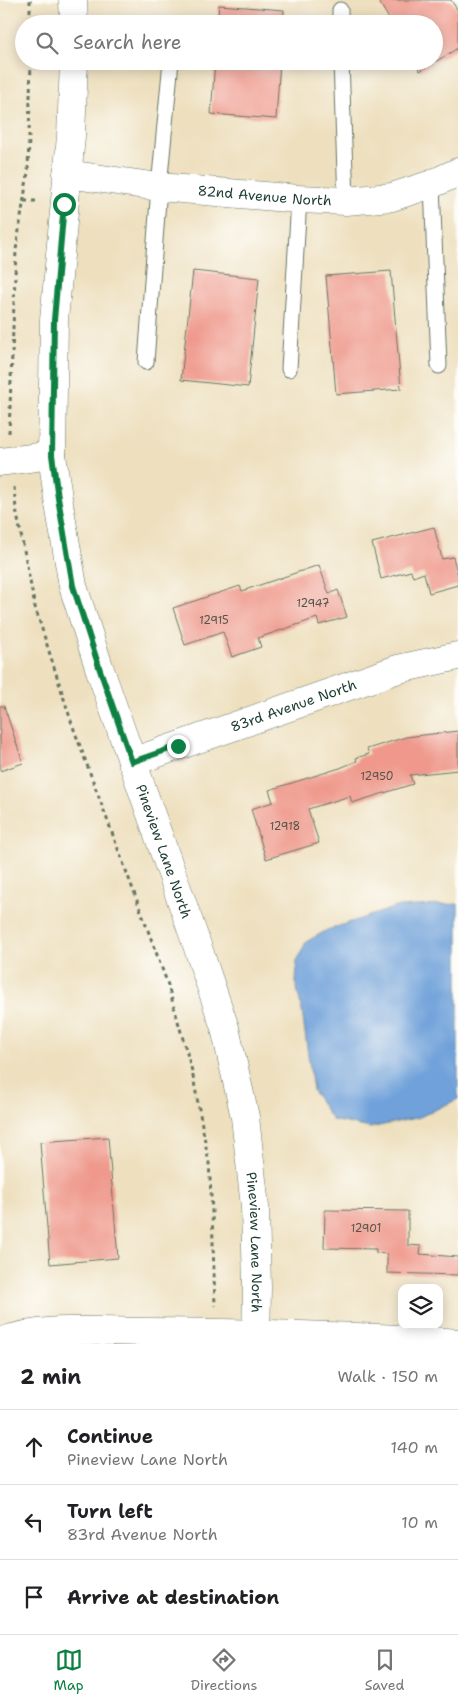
<!DOCTYPE html>
<html lang="en">
<head>
<meta charset="utf-8">
<style>
  :root { --surface:#fff; --page:#f2f2f2; --text:#202124; --muted:#757577; --line:#e0e0e0; --accent:#0b8043 }
  body { margin:0; font-family:"Shantell Sans",sans-serif; background:var(--page); color:var(--text) }
  .controls { position:absolute; right:15px; bottom:15px; display:grid; overflow:hidden; border-radius:10px; box-shadow:0 2px 12px #0003 }
  .controls button { width:45px; height:45px; display:grid; place-items:center; padding:0; border:0; border-bottom:1px solid var(--line); background:var(--surface); color:var(--text); font:25px sans-serif }
  .stop { position:absolute; width:15px; height:15px; margin:-11px; border:4px solid #0b8043; border-radius:50%; background:#fff }
  .stop.end { background:#0b8043; border-color:#fff; box-shadow:0 1px 5px #0008 }
  .list { margin:0; padding:0; list-style:none }
  h2 { display:flex; justify-content:space-between; align-items:center; height:65px; margin:0; padding:0 20px; font-size:21px }
  h2 small { font-size:16px; font-weight:400; color:var(--muted) }
  .list li { display:grid; grid-template-columns:32px 1fr auto; gap:15px; align-items:center; box-sizing:border-box; height:75px; padding:0 20px; border-top:1px solid var(--line) }
  .list b { display:block; font-size:19px; white-space:nowrap }
  .list p { margin:0; font-size:16px; white-space:nowrap; color:var(--muted) }
  .list em { font-size:16px; font-style:normal; color:var(--muted) }
  .icon { flex:none; width:28px; height:28px; fill:none; stroke:currentColor; stroke-width:2; stroke-linecap:round; stroke-linejoin:round }
  .map { position:relative; flex:none; width:458px; height:1344px; overflow:hidden }
  .search { position:absolute; background:var(--surface); box-shadow:0 2px 12px #0003; left:15px; right:15px; top:15px; height:55px; display:flex; align-items:center; gap:12px; box-sizing:border-box; padding:0 18px; border-radius:28px; color:var(--muted); font-size:19px }
  .sheet { height:290px; background:var(--surface) }
  nav { display:flex; justify-content:space-around; align-items:center; box-sizing:border-box; height:70px; border-top:1px solid var(--line); background:var(--surface); font-size:14px; color:var(--muted) }
  nav a { display:grid; justify-items:center; gap:2px }
  nav .on { color:var(--accent) }
  .map>svg:first-child { display:block }
  .water { fill:#6fa1da; stroke:#476f87 }
  .building { fill:#ef988b }
  .lines { fill:none; stroke-linecap:round; stroke-linejoin:round }
  .lane-casing { stroke:#677665; stroke-width:17 }
  .street-casing { stroke:#677665; stroke-width:29 }
  .secondary-casing { stroke:#677665; stroke-width:29 }
  .path { stroke:#677665; stroke-width:3; stroke-dasharray:4 4; stroke-linecap:butt }
  .lane { stroke:#fff; stroke-width:15 }
  .street { stroke:#fff; stroke-width:28 }
  .secondary { stroke:#fff; stroke-width:28 }
  .route { stroke:#0b8043; stroke-width:6 }
  .labels { text-anchor:middle; stroke-width:4.5; stroke-linejoin:round; paint-order:stroke }
  .number-label { font-size:11px; fill:#53544a }
  .street-label { font-size:14px; fill:#1f3d34; stroke:#fdfcf7 }
</style>
</head>
<body>
<div class="map">
<svg width="458" height="1344" viewBox="0 0 458 1344">
  <rect width="100%" height="100%" fill="#fdfcf7"/>
  <filter id="ink" filterUnits="userSpaceOnUse"><feTurbulence type="fractalNoise" baseFrequency=".02" numOctaves="2"/><feDisplacementMap in="SourceGraphic" scale="10" xChannelSelector="R" yChannelSelector="G"/><feConvolveMatrix kernelMatrix="1 2 1 2 8 2 1 2 1" color-interpolation-filters="sRGB"/></filter>
  <filter id="wash" filterUnits="userSpaceOnUse"><feTurbulence type="fractalNoise" baseFrequency=".0096" numOctaves="4" result="noise"/><feDisplacementMap in="SourceGraphic" scale="20" xChannelSelector="R" yChannelSelector="G"/><feGaussianBlur stdDeviation="1.12" result="paint"/><feColorMatrix in="noise" values="0 0 0 0 0 0 0 0 0 0 0 0 0 0 0 0 0 1.4 0 .05"/><feComposite in="paint" operator="in"/></filter>
  <g filter="url(#wash)">
    <rect width="100%" height="100%" fill="#eee0bf"/>
    <path class="water" d="M458 904V1099L420 1117 370 1128 332 1120 313 1091 302 1011 296 984 297 961 306 942 327 930 396 907Z"/>
    <g id="blocks">
      <path class="building" d="M378 0H451L458 11V48L420 71 415 61H434V24H392Z
        M219 5 284 10 283 24H217Z
        M215 61H280L276 119 211 114Z
        M193 271 259 278 248 387 181 380Z
        M391 271 401 389 336 394 326 276Z
        M434 527 442 559 453 557 458 576V585L429 593 424 573 413 577 411 571 381 579 372 543Z
        M319 565 329 594 338 590 347 617 319 625 317 618 258 638 261 647 232 657 223 632 185 645 173 608 240 586 242 591Z
        M0 706H4L23 763 0 771Z
        M458 731V770L410 775 413 784 352 803 350 796 308 809 319 843 266 859 251 809 273 802 269 790 340 768 357 761 356 758 369 754 367 749 406 737Z
        M108 1137 118 1258 50 1264 40 1142Z
        M325 1210 408 1211V1245L421 1246 420 1254 458 1257V1275L387 1273V1254L376 1253V1249L324 1248Z"/>
    </g>
  </g>
  <g filter="url(#ink)">
    <use href="#blocks" fill-opacity="0" stroke="#677665" stroke-width="1"/>
    <g class="lines">
      <defs>
        <path id="lane" d="M340 10V24
          M341 61 346 201
          M432 184 439 366
          M146 362 159 187 171 61
          M289 369 299 199"/>
        <g id="street">
          <path id="s1" d="M67 174 159 187 299 199 346 201 392 197 432 184 458 172"/>
          <path d="M0 462 52 455"/>
          <path id="s2" d="M132 762 398 669 458 656"/>
          <path d="M0 1342C46 1325 99 1332 147 1332 250 1333 355 1335 458 1343"/>
        </g>
        <g id="secondary">
          <path d="M73 0 74 24"/>
          <path id="s3" d="M74 61 71 136 54 320 52 455 58 498 73 586 100 670 196 942 225 1028 245 1117 255 1207 257 1287 256 1344"/>
        </g>
      </defs>
      <use href="#lane" class="lane-casing"/>
      <use href="#street" class="street-casing"/>
      <use href="#secondary" class="secondary-casing"/>
      <path class="path" d="M30 0V24
        M24 201H38
        M9 433 16 250 28 172 31 61
        M14 487 16 509 35 607 72 724 167 982 192 1071 209 1163 212 1211 215 1306"/>
      <use href="#lane" class="lane"/>
      <use href="#street" class="street"/>
      <use href="#secondary" class="secondary"/>
    </g>
  </g>
  <g class="lines" filter="url(#ink)">
    <path class="route" d="M64 204 54 320 52 455 58 498 73 586 100 670 132 762 178 746"/>
  </g>
  <g class="labels">
    <g class="number-label">
      <text x="313" y="607">12947</text>
      <text x="214" y="624">12915</text>
      <text x="377" y="780">12950</text>
      <text x="285" y="830">12918</text>
      <text x="366" y="1232">12901</text>
    </g>
    <g class="street-label">
      <text dy="5" stroke="none"><textPath href="#s1" startOffset="199">82nd Avenue North</textPath></text>
      <text dy="5" stroke="none"><textPath href="#s2" startOffset="171">83rd Avenue North</textPath></text>
      <text dy="5" stroke="none"><textPath href="#s3" startOffset="808">Pineview Lane North</textPath></text>
      <text dy="5" stroke="none"><textPath href="#s3" startOffset="1212">Pineview Lane North</textPath></text>
    </g>
  </g>
</svg>
<div class="controls">
<button><svg class="icon" aria-label="layers" viewBox="0 0 24 24"><path d="M12 4l9 5-9 5-9-5zM3 14l9 5 9-5"/></svg></button>
</div>
<div class="stop" style="left:64px;top:204px"></div>
<div class="stop end" style="left:178px;top:746px"></div>
<div class="search"><svg class="icon" aria-label="search" viewBox="0 0 24 24"><circle cx="10" cy="10" r="6"/><path d="M15 15l6 6"/></svg>Search here</div>
</div>
<section class="sheet">
<h2>2 min<small>Walk · 150 m</small></h2>
<ul class="list">
<li><svg class="icon" aria-label="ahead" viewBox="0 0 24 24"><path d="M12 20V5M6 11l6-6 6 6"/></svg><div><b>Continue</b><p>Pineview Lane North</p></div><em>140 m</em></li>
<li><svg class="icon" aria-label="left" viewBox="0 0 24 24"><path d="M17 20v-9H6M10 6l-5 5 5 5"/></svg><div><b>Turn left</b><p>83rd Avenue North</p></div><em>10 m</em></li>
<li><svg class="icon" aria-label="arrive" viewBox="0 0 24 24"><path d="M6 21V4h12l-3 4 3 4H6"/></svg><div><b>Arrive at destination</b></div></li>
</ul>
</section>
<nav>
<a class="on"><svg class="icon" aria-label="map" viewBox="0 0 24 24"><path d="M3 6l6-2 6 2 6-2v14l-6 2-6-2-6 2zM9 4v14M15 6v14"/></svg>Map</a>
<a><svg class="icon" aria-label="directions" viewBox="0 0 24 24"><path d="M12 3l9 9-9 9-9-9zM9 14v-3h6M13 9l2 2-2 2"/></svg>Directions</a>
<a><svg class="icon" aria-label="saved" viewBox="0 0 24 24"><path d="M7 4h10v16l-5-4-5 4z"/></svg>Saved</a>
</nav>
</body>
</html>
